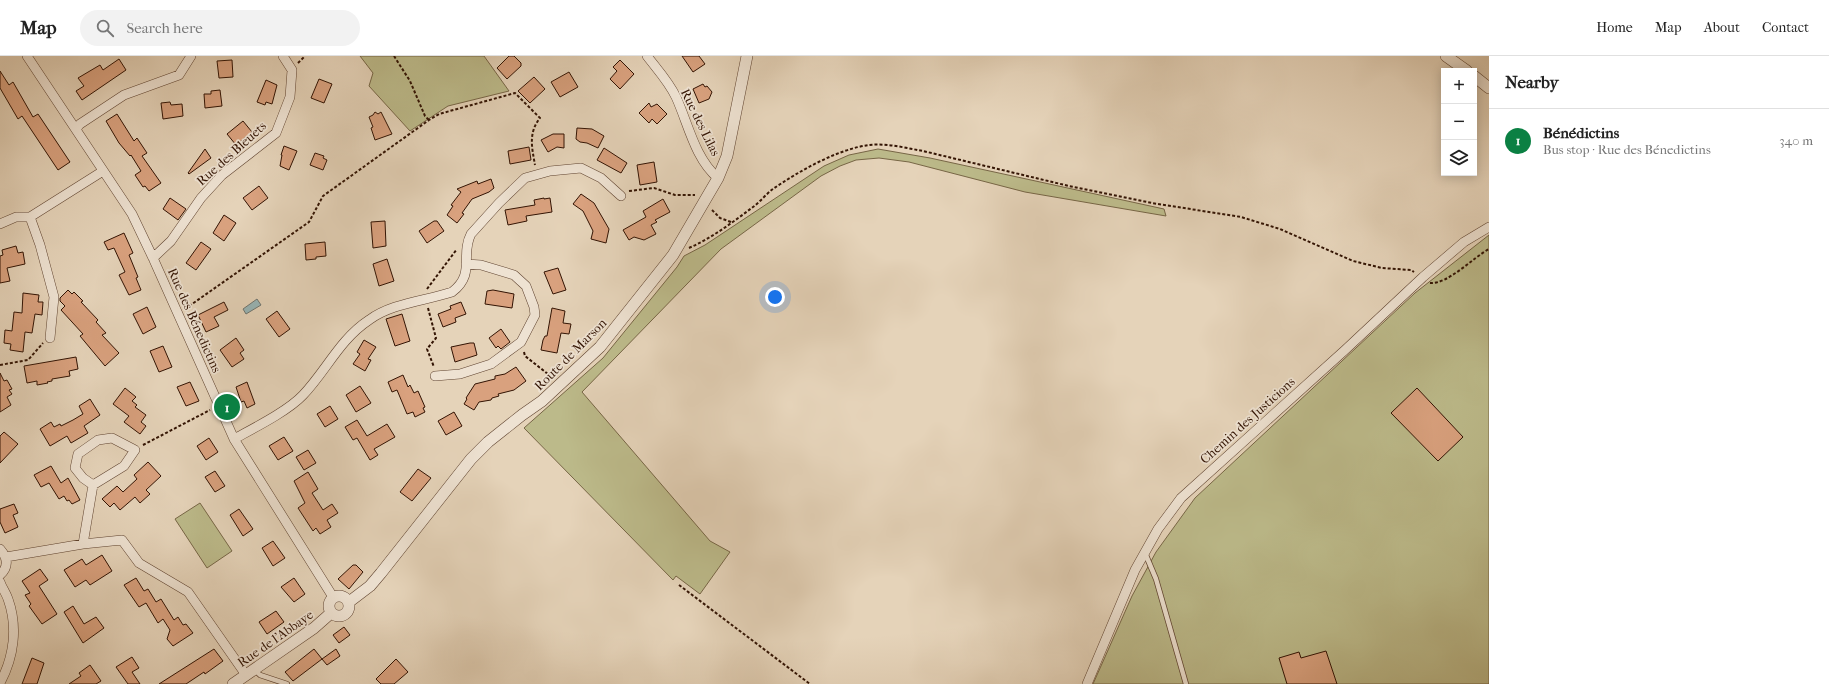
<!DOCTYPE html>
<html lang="en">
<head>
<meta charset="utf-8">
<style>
  :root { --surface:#fff; --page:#f2f2f2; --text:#222; --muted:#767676; --line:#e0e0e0; --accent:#0b8043 }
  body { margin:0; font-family:"IM FELL French Canon",serif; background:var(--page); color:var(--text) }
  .controls { position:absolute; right:12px; top:12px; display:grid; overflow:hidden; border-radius:0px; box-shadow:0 2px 10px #0003 }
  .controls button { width:36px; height:36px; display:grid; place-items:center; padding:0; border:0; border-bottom:1px solid var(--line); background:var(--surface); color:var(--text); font:20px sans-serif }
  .you { position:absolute; left:775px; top:241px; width:14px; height:14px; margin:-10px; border:3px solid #fff; border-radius:50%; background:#1a73e8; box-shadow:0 0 0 6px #1a73e833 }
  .badge { display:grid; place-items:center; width:26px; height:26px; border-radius:50%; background:var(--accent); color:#fff; font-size:13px; font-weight:700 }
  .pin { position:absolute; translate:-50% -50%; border:2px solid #fff; box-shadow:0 1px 4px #0006 }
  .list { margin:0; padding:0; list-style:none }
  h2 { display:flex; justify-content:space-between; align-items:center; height:52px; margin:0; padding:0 16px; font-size:17px }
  h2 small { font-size:13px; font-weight:400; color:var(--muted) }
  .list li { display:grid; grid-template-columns:26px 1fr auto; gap:12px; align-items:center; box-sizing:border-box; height:64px; padding:0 16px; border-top:1px solid var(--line) }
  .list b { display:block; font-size:15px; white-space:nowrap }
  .list p { margin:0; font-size:13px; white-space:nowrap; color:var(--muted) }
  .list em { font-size:13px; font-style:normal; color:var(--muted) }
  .icon { flex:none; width:22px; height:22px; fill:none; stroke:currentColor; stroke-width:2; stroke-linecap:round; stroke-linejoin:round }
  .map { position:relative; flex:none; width:1489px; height:628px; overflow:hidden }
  header { display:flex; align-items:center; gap:24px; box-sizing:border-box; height:56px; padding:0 20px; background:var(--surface); border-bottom:1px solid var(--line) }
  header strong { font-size:19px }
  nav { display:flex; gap:22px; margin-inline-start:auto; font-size:14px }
  .search { width:280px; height:36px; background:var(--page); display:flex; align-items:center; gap:10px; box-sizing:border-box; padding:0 14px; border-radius:22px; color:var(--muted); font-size:15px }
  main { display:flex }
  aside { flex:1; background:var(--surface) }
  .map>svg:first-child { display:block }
  .green { fill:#bcba8a; stroke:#776646 }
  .water { fill:#98b6b8; stroke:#6f7570 }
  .building { fill:#d9a17e; stroke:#321303 }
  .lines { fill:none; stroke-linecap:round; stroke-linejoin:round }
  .service-casing { stroke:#5f4330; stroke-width:6 }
  .minor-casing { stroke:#5f4330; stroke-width:10 }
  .tertiary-casing { stroke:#5f4330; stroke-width:12 }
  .path { stroke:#321303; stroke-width:2; stroke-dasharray:3 2; stroke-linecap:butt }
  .service { stroke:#eee2d2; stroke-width:4.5 }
  .minor { stroke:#eee2d2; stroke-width:9 }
  .tertiary { stroke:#eee2d2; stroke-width:11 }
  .labels { text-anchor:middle; stroke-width:3.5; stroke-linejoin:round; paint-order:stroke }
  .street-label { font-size:13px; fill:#321303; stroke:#eee2d2 }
</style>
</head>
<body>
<header>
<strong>Map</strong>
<div class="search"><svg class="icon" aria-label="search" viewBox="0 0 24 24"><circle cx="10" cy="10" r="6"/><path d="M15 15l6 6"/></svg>Search here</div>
<nav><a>Home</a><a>Map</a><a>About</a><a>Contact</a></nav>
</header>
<main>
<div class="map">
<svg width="1489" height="628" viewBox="0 0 1489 628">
  <rect width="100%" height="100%" fill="#e5d3b9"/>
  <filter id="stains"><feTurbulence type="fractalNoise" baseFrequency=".005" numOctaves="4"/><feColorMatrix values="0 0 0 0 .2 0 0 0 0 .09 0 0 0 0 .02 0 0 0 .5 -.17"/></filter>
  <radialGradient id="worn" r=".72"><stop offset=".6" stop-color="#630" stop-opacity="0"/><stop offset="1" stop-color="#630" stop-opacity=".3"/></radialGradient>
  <path class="green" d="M360 0H484L509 35 448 50 410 75 369 30 373 17Z
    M878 93 930 102 1164 153 1166 160 1025 136 909 106 879 102 856 104 840 110 821 120 721 193 582 336 710 485 730 496 700 538 676 520 673 524 524 372 603 302 677 211 684 200 705 189 824 110 849 99Z
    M1489 179V628H1093L1132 540 1156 496 1195 442 1415 237Z
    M200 447 232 495 207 512 175 463Z"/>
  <path class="water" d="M257 243 261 249 246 258 243 253Z"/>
  <path class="building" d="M509 0H514L521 7V10L507 23 497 12Z
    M682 0H699L705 8 693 16Z
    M119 3 126 14 82 44 76 35 84 30 78 22 100 9 103 14Z
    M232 4 233 21 219 22 217 5Z
    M620 4 634 18 620 33 610 23 617 15 613 11Z
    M0 15 9 29 13 26 33 61 38 58 70 106 58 114 22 60 18 63 0 32Z
    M569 16 578 31 560 41 551 26Z
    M534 21 545 33 530 47 518 35Z
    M319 23 332 28 324 47 311 42Z
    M266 24 277 29 272 48 266 46 265 49 257 46Z
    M703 28 705 31 707 30 712 36 709 43 699 47 693 33Z
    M220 34 222 50 205 52 204 38H211V35Z
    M170 46 171 49 182 48 183 60 163 63 161 47Z
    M649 47 651 51 657 48 667 58 657 68 652 63 649 67 639 57Z
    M375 56 378 58 381 56 392 78 375 84 371 72 373 71 369 61 373 59Z
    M117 58 134 85 137 82 147 97 142 100 161 127 149 135 145 130 143 131 135 119 141 115 131 99 130 100 119 87 106 65Z
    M243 65 252 76 236 89 227 78Z
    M577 72 592 73 604 80 598 92 587 87 580 86 576 83Z
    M553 78H564V92L557 91 548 96 541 84Z
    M284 90 297 95 289 114 280 110 282 99H281Z
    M529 91 531 104 510 108 508 95Z
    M604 92 627 107 621 117 597 104Z
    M205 93 211 102 189 118 188 117Z
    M315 97 324 100 323 102 327 104 323 114 310 109Z
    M654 106 657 126 640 129 637 109Z
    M491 123 494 132 489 136 472 143 462 157 464 158 457 167 447 159 453 150 451 149 461 136 457 133 477 125 478 128Z
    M259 130 268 142 252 154 243 142Z
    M581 138 594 147 609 173 606 187 591 183 593 175 583 155 573 148Z
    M170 142 186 153 178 164 163 153Z
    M544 142V143L550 142 552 156 526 160 527 165 508 169 505 154 535 149 534 144Z
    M663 143 670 156 655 164 657 166 651 169 656 178 644 184 634 181 629 184 623 174 646 161 643 155Z
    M224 159 236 167 224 185 213 177Z
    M385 165 386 190 373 192 371 166Z
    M434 165H437L444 175 427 187 419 175Z
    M124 177 133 197 129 199 138 221 136 222 141 234 129 239 119 219 125 216 114 192 108 194 104 186Z
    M201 186 211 193 196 214 186 207Z
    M325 186 326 200 316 201V203L306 204 305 188Z
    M16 190 18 197 23 196 25 208 7 212 10 225 0 227V200L3 199 2 194Z
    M387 203 394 225 379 230 373 208Z
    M558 212 566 234 553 238 544 216Z
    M68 234 72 238 74 236 83 245 81 246 98 264 96 266 106 277 102 279 119 297 105 310 80 280 83 278 61 254 65 250 60 245V242Z
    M493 234 514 238 512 252 485 248 487 235Z
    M23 237 39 239 38 246H43L42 259 35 258 32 277 25 276 23 296 10 294 11 288 4 287 5 274 12 275 14 256 22 257Z
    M224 246 228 254 214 261 219 270 206 276 198 259Z
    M461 246 466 258 455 262 456 266 443 271 438 258 451 253 450 250Z
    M147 251 156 271 143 278 133 258Z
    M552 252 565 255 563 267 571 268 569 278 561 277 557 297 541 294 543 284 545 280H547Z
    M277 255 290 273 279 281 266 263Z
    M402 258 410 285 395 290 386 263Z
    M501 273 510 286 501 293 498 290 496 292 489 282Z
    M236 282 244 294 240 297 244 303 232 311 220 294Z
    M364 284 376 291 368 303 371 304 365 315 353 308 360 298 357 296Z
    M470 287H474L477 299 455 306 451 291Z
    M163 290 172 311 159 316 150 295Z
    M76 301 78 313 69 315 70 320 52 323V325L47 326 48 327 37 329V325L27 327 24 310Z
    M516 311 526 325 514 334 498 338 499 340 492 342 491 344 479 346 474 354 464 348 467 343 466 342 475 328 495 323V320L505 318Z
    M0 317 4 325 7 324 12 333 9 334 12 338 7 341 11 349 0 356Z
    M403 319 408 331 410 329 414 337 418 335 425 351 423 352 425 356 415 361 413 356 407 358 397 334 392 336 388 326Z
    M190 326 199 345 186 350 177 331Z
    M247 326 255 348 247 352 244 345 241 346 236 331Z
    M360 330 371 347 356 356 346 339Z
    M125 332 136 341 132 345 137 349 135 351 146 359 141 366 146 370 140 378 124 366 129 360 113 348Z
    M1417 332 1463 381 1438 405 1391 357Z
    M90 343 100 359 84 370 88 377 71 387 67 380 50 390 40 373 51 366 54 371 60 368 61 370 73 364 83 358 79 350Z
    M330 350 338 363 325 371 317 358Z
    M454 356 462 370 446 379 438 365Z
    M357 364 367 380 387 368 395 381 374 393 378 399 370 404 357 382 353 384 345 371Z
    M4 376 18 388 0 407V380Z
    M284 381 293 395 278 404 269 390Z
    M209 382 218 396 206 404 197 390Z
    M308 394 316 407 304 414 296 401Z
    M148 406 161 420 146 434 150 438 140 447 135 441 120 454 114 447 110 451 102 443 117 430 123 436 137 423 134 419Z
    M51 410 61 427 68 422 80 444 72 448 69 444 67 445 64 440 59 443 49 427 41 431 34 419Z
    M418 413 431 422 412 445 400 436Z
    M215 415 225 430 215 436 205 421Z
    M308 416 318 433 312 437 323 454 332 448 338 457 327 464 331 471 320 478 316 472 313 475 298 452 305 447 294 425Z
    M14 448 18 457 13 459 18 471 5 477 0 466V453Z
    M239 453 253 473 243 480 230 459Z
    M273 485 285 502 273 510 262 492Z
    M102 499 112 515 90 529 86 524 75 531 64 514 82 503 86 509Z
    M353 509H356L363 516 349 533 338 523Z
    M40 513 48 524 39 530 57 558 42 568 29 550 31 548 25 539 30 537 22 525Z
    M136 522 144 535 148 533 156 546 161 543 174 564 178 561 183 569 186 568 193 577 173 590 167 583 170 574 163 563 158 567 146 547 139 551 124 529Z
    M294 522 305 538 294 546 281 531Z
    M73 550 84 568 96 561 104 572 83 587 64 556Z
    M276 555 284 566 267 578 259 566Z
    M344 571 350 579 339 587 333 579Z
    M214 593 223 605 205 618 204 616 186 628H159Z
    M314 593 322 603 293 625 285 616Z
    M336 593 340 600 327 609 322 603Z
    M1326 595 1337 628H1287L1279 602 1299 596 1301 602Z
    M132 601 139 612 132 616 140 628H128L116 611Z
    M32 602 44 607 37 628H22Z
    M396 603 408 616 394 628H381L376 623Z
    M90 609 101 625 96 628H69L81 620 79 617Z"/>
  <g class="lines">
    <defs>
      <path id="service" d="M1145 497 1156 523 1186 628
        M254 613 260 619 287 628"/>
      <path id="minor" d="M27 0 132 158 153 202 234 383 333 541
        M647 0C657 13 669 26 676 41 688 67 695 103 718 122
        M76 73 80 68 124 39 179 19 191 0
        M30 161 40 189 54 241 50 282
        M0 168 16 161H30L103 115
        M153 202 171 185 201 142 222 119 276 77 290 41 292 14 283 0
        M435 320 460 318 491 308 521 286 535 259 534 251 526 230 514 219 481 209 466 208
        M234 383C254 372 288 355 303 339 326 315 340 283 369 264 392 247 425 245 452 236 476 218 460 199 471 178L499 147 525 122 550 115 581 112 601 122 621 140
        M83 488 93 429 124 410 135 394 112 382 98 384 78 398 75 412 83 422 93 429
        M0 493C8 502 9 511 0 519
        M6 501 83 488 122 484 139 507 188 536 246 619
        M0 526C2 532 6 537 8 543 18 571 14 601 0 627
        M1087 628 1135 514 1158 473 1181 442 1345 294 1423 221 1464 186 1489 171"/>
      <path id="tertiary" d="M1446 0 1467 15
        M1474 20 1489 32
        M329 550a10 10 0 1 1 20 0a10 10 0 1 1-20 0Z
        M349 546 370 530 381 517 471 403 488 386 522 359 542 345 600 291 673 199 718 122 727 100 747 0
        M233 628 314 572 331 557"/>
    </defs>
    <use href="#service" class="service-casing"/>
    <use href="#minor" class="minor-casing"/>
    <use href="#tertiary" class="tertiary-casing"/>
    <path class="path" d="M394 0 410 25 425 60 429 64
      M298 7 305 0
      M629 135 654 132 675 139H695
      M712 154 720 162 731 166
      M689 192C712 182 733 166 753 151 760 146 766 138 773 133 799 115 838 93 869 89 887 87 906 92 923 95L1069 130 1152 147 1241 161 1280 173 1353 205 1382 212 1411 214 1414 216
      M1430 227C1447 229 1474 201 1489 193
      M427 233 457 193
      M428 252 436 282 427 293 434 311
      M185 253 309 166 323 140 429 64 439 58 515 37 540 62C528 77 532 92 535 109
      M524 296 525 300 553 322
      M0 309 28 304 43 287
      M143 389 210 354
      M679 529 810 628"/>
    <use href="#service" class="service"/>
    <use href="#minor" class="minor"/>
    <use href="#tertiary" class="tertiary"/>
  </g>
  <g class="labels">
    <g class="street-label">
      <text transform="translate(701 66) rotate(64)" y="5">Rue des Lilas</text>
      <text transform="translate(231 97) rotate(-42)" y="5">Rue des Bleuets</text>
      <text transform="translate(195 264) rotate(66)" y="5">Rue des Bénedictins</text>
      <text transform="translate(570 298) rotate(-45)" y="5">Route de Marson</text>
      <text transform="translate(1247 364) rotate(-42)" y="5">Chemin des Justicions</text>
      <text transform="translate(275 582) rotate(-35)" y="5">Rue de l'Abbaye</text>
    </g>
  </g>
  <rect width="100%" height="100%" filter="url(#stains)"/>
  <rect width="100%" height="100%" fill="url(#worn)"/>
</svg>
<div class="controls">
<button>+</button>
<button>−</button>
<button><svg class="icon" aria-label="layers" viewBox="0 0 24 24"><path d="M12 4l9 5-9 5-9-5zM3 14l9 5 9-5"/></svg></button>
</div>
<div class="you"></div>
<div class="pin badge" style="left:227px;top:351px">1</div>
</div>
<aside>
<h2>Nearby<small></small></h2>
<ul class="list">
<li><span class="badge">1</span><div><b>Bénédictins</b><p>Bus stop · Rue des Bénedictins</p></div><em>340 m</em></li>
</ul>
</aside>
</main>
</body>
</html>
